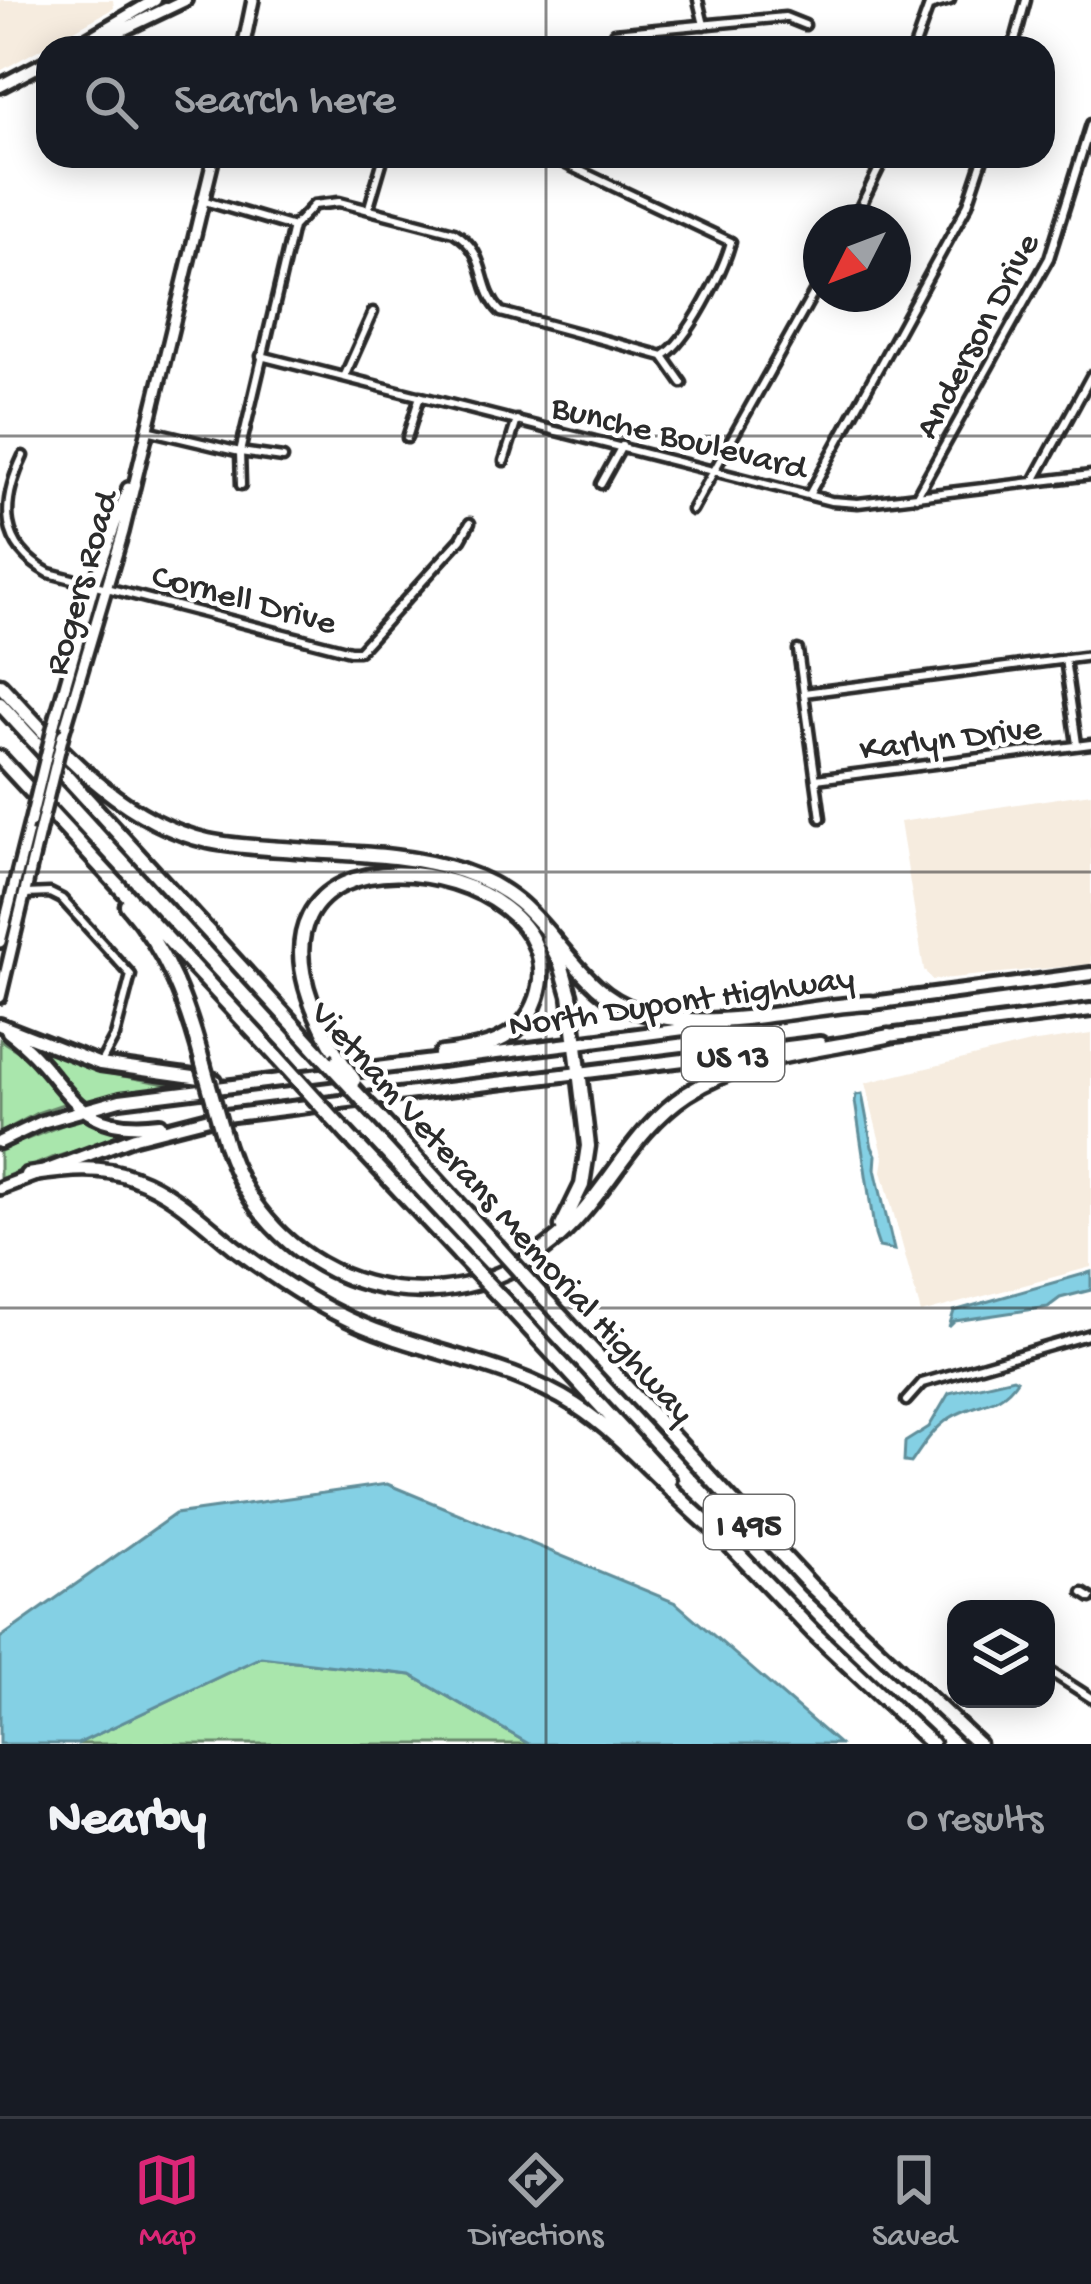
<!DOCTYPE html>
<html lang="en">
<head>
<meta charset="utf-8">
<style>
  :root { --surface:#171b24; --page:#20242c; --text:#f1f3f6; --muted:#9ea1a6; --line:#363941; --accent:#db2777 }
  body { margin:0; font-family:"Gochi Hand",sans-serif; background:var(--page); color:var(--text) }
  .controls { position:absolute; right:36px; bottom:36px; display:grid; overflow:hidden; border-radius:24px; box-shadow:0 6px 30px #0003 }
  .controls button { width:108px; height:108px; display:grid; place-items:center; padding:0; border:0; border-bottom:3px solid var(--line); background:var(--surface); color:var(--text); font:60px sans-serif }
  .compass { position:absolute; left:803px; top:204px; width:108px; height:108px; border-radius:50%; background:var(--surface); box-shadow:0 6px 30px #0003; rotate:228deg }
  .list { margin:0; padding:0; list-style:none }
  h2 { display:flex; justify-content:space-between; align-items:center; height:156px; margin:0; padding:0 48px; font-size:51px }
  h2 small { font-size:39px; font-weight:400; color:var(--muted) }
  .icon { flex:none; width:66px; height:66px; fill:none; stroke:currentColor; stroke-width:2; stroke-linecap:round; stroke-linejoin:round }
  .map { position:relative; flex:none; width:1091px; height:1744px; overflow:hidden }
  .search { position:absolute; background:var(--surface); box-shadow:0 6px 30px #0003; left:36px; right:36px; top:36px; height:132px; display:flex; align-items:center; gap:30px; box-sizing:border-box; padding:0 42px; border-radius:36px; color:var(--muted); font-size:45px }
  .sheet { height:372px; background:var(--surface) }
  nav { display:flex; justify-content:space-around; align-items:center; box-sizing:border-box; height:168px; border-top:3px solid var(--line); background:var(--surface); font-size:33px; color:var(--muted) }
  nav a { display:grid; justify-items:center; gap:6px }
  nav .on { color:var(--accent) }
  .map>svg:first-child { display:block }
  .built { fill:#f6ecdf }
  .green { fill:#a9e6ac; stroke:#6a886c; stroke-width:3 }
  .water { fill:#84d0e4; stroke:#608e9a; stroke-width:3 }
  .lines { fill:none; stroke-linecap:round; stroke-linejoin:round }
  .minor-casing { stroke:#2b2b2b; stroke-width:15 }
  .tertiary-casing { stroke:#2b2b2b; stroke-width:18 }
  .primary-casing { stroke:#2b2b2b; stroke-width:20 }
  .trunk-casing { stroke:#2b2b2b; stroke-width:20 }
  .motorway-casing { stroke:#2b2b2b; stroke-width:21 }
  .minor { stroke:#fff; stroke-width:6 }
  .tertiary { stroke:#fff; stroke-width:9 }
  .primary { stroke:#fff; stroke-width:10 }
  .trunk { stroke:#fff; stroke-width:10 }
  .motorway { stroke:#fff; stroke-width:12 }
  .tertiary-bridge-casing { stroke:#2b2b2b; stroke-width:18; stroke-linecap:butt }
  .motorway-bridge-casing { stroke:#2b2b2b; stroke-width:21; stroke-linecap:butt }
  .tertiary-bridge { stroke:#fff; stroke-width:9 }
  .motorway-bridge { stroke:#fff; stroke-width:12 }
  .grid { fill:none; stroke:#2b2b2b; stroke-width:3; stroke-opacity:0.55 }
  .labels { text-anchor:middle; stroke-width:9; stroke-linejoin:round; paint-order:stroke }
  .shield { fill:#fff; stroke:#6b6b6b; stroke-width:3 }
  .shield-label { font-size:33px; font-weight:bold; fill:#2b2b2b }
  .street-label { font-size:36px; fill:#2b2b2b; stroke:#fff }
</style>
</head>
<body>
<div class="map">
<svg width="1091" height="1744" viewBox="0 0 1091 1744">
  <rect width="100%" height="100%" fill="#fff"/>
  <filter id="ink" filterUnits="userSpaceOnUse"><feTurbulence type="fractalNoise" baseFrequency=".00833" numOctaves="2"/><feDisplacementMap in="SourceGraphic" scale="24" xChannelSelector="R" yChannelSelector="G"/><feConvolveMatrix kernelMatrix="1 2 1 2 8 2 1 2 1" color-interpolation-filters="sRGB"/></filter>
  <g filter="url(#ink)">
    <path class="built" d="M0 0H113L114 8 0 71Z
      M1091 793V964L932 980 924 970 900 822Z
      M1091 1034V1267L921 1313 882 1171 884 1158 865 1083 1030 1043Z"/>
    <path class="green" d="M0 1040 34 1061 66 1103 37 1113 0 1133Z
      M41 1047 102 1072 176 1086 90 1101 80 1099 39 1051Z
      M82 1117 92 1124 126 1133 124 1136 49 1159 0 1179V1150Z
      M261 1657 411 1675 529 1744H77Z"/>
    <path class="water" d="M862 1094 872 1147 876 1155 875 1169 894 1250 879 1247 875 1235 855 1101 856 1095Z
      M1091 1272V1290L1060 1298 1048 1307 955 1321 949 1327 954 1311Z
      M1013 1378 1017 1380C1000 1407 975 1402 950 1418 933 1429 922 1447 911 1463L904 1462 905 1442 929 1427 949 1393Z
      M387 1484 676 1603 839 1744H529L411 1675 261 1657 77 1744H0V1638L175 1514Z"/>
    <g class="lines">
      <defs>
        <path id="minor" d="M698 0 704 25
          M614 33 785 17 805 25
          M914 48 929 6 950 0
          M1013 48 1026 0
          M549 156 731 242C723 271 688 341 663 356
          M205 201 293 227 314 205 339 202 454 232C490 254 476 287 501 312L663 356 682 383
          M369 207 384 156
          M853 222 885 156
          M261 356 831 501 858 503 1091 475
          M345 375 373 312
          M147 430 240 452 283 458
          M407 438 420 396
          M23 456C0 505 0 546 49 573L350 651H359L461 539 470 523
          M504 461 517 420
          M1034 481 1091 376
          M601 484 622 446
          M241 485 240 452 293 227
          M809 495 968 204 984 156
          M916 497 1049 258 1091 124
          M692 510 821 280
          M798 650 821 818
          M1065 659 1077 744
          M804 693 1091 656
          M816 779 1091 744
          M25 894 50 893 62 899 131 975 115 1036 100 1064
          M906 1401 922 1383 1091 1334
          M1083 1593 1091 1598
          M1046 1669 1091 1698"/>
        <path id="tertiary" d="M243 48 253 0
          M54 724 94 584 128 488
          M63 734 123 532 214 156
          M0 942 30 823
          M0 997 39 833"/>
        <path id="primary" d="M81 43 120 31 185 0
          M73 48 155 0
          M0 86 48 61
          M0 1025 100 1064 215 1080
          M8 1032C71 1078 67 1136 160 1124
          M0 1142 42 1122 120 1100 577 1043
          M0 1188 135 1137 209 1118 579 1073"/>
        <path id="trunk" d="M865 1004 1091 974
          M880 1037 1091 1010
          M577 1043 722 1024
          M579 1073 820 1043"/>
        <path id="motorway" d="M0 685C59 748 119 821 208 841 241 848 275 848 308 851 359 854 412 855 461 871 536 896 545 939 597 987 664 1049 789 1006 871 1003
          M0 704 325 1059
          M0 758 277 1057
          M127 905C168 952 187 1004 203 1064
          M548 939 561 964 570 995 588 1146 582 1185 562 1226
          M339 1058C178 794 587 850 537 998 522 1042 481 1049 441 1054L442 1059
          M378 1116 496 1245
          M346 1133 460 1255
          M226 1145C272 1290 443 1338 559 1237 607 1194 632 1130 687 1094 748 1054 819 1051 888 1036
          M27 1175C63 1170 99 1164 134 1178 175 1193 205 1224 238 1250 270 1274 302 1296 338 1314 413 1353 503 1359 575 1405 625 1437 669 1493 717 1532
          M533 1286 810 1585 978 1744
          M504 1301 669 1480
          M715 1530 813 1632 932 1744"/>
      </defs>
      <use href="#minor" class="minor-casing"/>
      <use href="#tertiary" class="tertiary-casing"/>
      <use href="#primary" class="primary-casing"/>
      <use href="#trunk" class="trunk-casing"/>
      <use href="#motorway" class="motorway-casing"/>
      <use href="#minor" class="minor"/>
      <use href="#tertiary" class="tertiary"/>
      <use href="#primary" class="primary"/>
      <use href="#trunk" class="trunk"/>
      <use href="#motorway" class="motorway"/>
      <defs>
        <path id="tertiary-bridge" d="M30 823 54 724
          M39 833 63 734"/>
        <path id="motorway-bridge" d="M277 1057 346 1133
          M339 1058 354 1080
          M325 1059 378 1116
          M203 1064 226 1145
          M496 1245 533 1286
          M460 1255 504 1301"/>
      </defs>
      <use href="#tertiary-bridge" class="tertiary-bridge-casing"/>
      <use href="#motorway-bridge" class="motorway-bridge-casing"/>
      <use href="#tertiary-bridge" class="tertiary-bridge"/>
      <use href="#motorway-bridge" class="motorway-bridge"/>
    </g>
  </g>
  <path class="grid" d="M546 0V48M546 156V1744M0 436H1091M0 872H1091M0 1308H1091"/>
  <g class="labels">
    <g class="shield">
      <rect x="682" y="1027" width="102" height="54" rx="9"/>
      <rect x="704" y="1495" width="90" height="54" rx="9"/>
    </g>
    <g class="shield-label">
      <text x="733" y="1066">US 13</text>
      <text x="749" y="1534">I 495</text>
    </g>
    <g class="street-label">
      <text transform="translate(974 334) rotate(-62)" y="13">Anderson Drive</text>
      <text transform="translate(680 434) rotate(14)" y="13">Bunche Boulevard</text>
      <text transform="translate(78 582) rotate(-74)" y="13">Rogers Road</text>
      <text transform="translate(245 596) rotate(15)" y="13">Cornell Drive</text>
      <text transform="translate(950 735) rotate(-7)" y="13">Karlyn Drive</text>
      <text transform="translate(681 998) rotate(-8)" y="13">North Dupont Highway</text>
      <text transform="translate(505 1210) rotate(48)" y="13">Vietnam Veterans Memorial Highway</text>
    </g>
  </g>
</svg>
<div class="controls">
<button><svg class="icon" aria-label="layers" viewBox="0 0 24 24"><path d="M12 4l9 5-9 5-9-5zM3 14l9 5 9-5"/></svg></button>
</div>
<svg class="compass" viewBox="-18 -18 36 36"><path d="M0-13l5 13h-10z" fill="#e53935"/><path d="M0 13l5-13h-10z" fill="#9ea1a6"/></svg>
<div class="search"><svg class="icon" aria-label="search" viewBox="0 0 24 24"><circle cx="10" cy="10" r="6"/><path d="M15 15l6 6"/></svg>Search here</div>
</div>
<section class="sheet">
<h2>Nearby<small>0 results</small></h2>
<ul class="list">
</ul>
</section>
<nav>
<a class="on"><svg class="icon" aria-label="map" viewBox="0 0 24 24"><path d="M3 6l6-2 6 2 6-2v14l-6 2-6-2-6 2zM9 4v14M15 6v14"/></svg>Map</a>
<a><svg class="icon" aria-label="directions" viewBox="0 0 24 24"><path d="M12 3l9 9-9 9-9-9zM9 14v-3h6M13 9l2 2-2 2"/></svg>Directions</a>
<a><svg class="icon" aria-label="saved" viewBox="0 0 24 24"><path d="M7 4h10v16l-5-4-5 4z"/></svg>Saved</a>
</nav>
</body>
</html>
